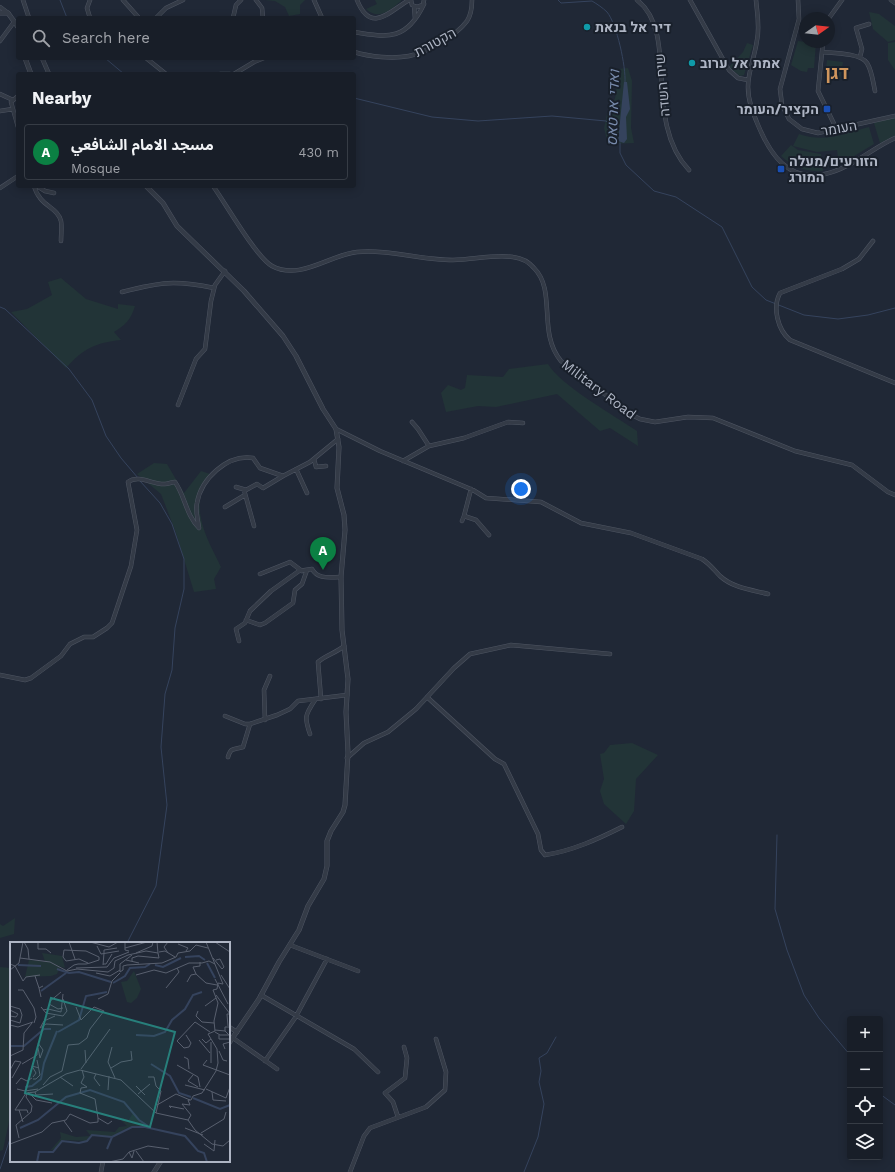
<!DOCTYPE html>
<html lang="en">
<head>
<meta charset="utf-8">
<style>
  :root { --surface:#181e28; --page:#252b34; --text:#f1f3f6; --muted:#9fa2a8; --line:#363c45; --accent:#0b8043 }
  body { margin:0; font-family:"Work Sans","Noto Sans Arabic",Heebo,sans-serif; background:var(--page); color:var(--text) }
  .controls { position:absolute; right:12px; bottom:12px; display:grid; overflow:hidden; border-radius:4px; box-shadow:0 2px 10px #0003 }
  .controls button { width:36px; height:36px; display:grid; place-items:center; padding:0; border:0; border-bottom:1px solid var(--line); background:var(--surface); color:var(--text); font:20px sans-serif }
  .compass { position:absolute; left:799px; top:12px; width:36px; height:36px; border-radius:50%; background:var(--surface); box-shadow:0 2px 10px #0003; rotate:75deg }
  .you { position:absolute; left:521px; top:489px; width:14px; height:14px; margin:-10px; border:3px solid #fff; border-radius:50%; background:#1a73e8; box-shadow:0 0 0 6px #1a73e833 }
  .badge { display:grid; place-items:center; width:26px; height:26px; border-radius:50%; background:var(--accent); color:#fff; font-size:13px; font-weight:700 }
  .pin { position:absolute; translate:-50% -33px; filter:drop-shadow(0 1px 2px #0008) }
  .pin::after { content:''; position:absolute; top:21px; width:14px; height:12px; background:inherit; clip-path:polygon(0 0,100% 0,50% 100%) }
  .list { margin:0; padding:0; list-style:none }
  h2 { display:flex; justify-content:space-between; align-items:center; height:52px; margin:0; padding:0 16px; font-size:17px }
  h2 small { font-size:13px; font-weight:400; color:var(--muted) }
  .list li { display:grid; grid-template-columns:26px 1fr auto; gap:12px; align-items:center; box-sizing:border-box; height:56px; margin:0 8px 8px; padding:0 8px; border:1px solid var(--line); border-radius:4px }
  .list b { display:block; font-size:15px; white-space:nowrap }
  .list p { margin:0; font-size:13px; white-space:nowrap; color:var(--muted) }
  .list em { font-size:13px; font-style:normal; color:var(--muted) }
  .icon { flex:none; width:22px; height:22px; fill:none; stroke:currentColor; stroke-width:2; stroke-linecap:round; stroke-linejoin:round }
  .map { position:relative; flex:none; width:895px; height:1172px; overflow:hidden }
  .search { position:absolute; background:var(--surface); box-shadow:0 2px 10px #0003; left:16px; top:16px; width:340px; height:44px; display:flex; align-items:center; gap:10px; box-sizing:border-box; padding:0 14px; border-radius:4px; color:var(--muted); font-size:15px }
  .panel { position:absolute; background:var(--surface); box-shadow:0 2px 10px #0003; left:16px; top:72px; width:340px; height:116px; border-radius:4px }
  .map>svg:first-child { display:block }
  .green { fill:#223437 }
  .water { fill:#35435d }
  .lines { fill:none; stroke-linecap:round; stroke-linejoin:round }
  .stream { stroke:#35435d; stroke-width:1 }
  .minor-casing { stroke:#4e5562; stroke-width:4.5 }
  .tertiary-casing { stroke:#4e5562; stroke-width:5 }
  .minor { stroke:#343b47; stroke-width:3.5 }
  .tertiary { stroke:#343b47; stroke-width:4 }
  .culture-dot { fill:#0f9aa8; stroke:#19202b; stroke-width:1.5 }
  .transit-dot { fill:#1a4fb4; stroke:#19202b; stroke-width:1.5 }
  .labels { text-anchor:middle; stroke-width:4; stroke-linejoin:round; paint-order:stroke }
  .poi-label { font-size:14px; font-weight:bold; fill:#aeb5c4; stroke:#19202b; text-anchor:start }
  .street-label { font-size:14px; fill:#aeb5c4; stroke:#19202b }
  .water-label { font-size:15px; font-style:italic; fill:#778aab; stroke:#19202b }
  .district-label { font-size:18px; font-weight:bold; fill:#d0965d; stroke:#19202b }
  .inset-river { fill:none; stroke:#35435d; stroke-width:2 }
  .inset-road { fill:none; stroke:#59606f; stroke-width:1 }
  .view { fill:#277f7b; fill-opacity:0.15; stroke:#277f7b; stroke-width:2 }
  .inset-edge { fill:none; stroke:#aeb5c4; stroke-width:2 }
</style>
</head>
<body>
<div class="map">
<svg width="895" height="1172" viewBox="0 0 895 1172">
  <rect width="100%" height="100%" fill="#202836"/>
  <path class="green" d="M265 0H305L300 5V14L289 16 285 7 275 1Z
    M375 0H401V1C390 10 379 21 366 9L377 4Z
    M869 12 879 14 895 26V40L888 42 873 29Z
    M798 41 816 43 814 68H808L807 72 801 71 791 65Z
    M895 42V70L888 60V43Z
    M747 43 753 45 744 75 740 76 729 67 743 52Z
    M827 60 843 62 840 80 825 78Z
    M628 68 632 81 631 128 634 143 608 144 604 128 607 114 613 105 616 94 617 69Z
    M895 117V136L880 143 874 123Z
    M869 127 874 144 839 165 837 150 817 152 793 146 799 134C825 143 843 134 869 127Z
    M791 145 798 150 821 154 823 171C806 172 793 167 781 156Z
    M61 278 86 299 118 309V304L135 306C131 320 125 325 114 332L121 340C95 343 84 348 66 368L11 312 27 309 52 295 48 282Z
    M548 364C560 385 615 416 637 431L638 446 610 428 600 431 557 394 496 407 478 406 446 412 441 393 448 385 461 390 465 388 467 375 503 377 509 369Z
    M154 463 167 464 184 493 201 471 210 474C207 480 202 487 201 493 195 520 210 544 221 567L214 579 216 589 194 592 176 533 161 494 137 474Z
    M632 743 658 755 636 779 634 811 626 824 604 804 600 791 604 779 600 754 604 753 610 745Z
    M15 918 14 934 0 938V924L3 926Z
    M0 967 11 968V1112L3 1150 0 1151Z"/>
  <path class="water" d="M624 82H627L630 109 626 117 627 139 624 143 618 141Z"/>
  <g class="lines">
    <path class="stream" d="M60 0 67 18
      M558 0 561 3 592 1C597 4 603 8 607 12 617 24 626 67 625 82
      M105 58 124 74
      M354 98 432 117 478 121 552 116 606 121 618 133
      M620 143V153L626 165 654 191 676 197 722 227 752 287 766 300 804 315 838 319 868 315 895 308
      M0 307 5 309 69 369 92 400 106 436 121 458 138 478
      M777 835 775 909 787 950 804 995 819 1018 850 1055
      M127 943 156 886 167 805 161 747 165 694 172 670 175 628 184 589V559L172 524 160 503 140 481
      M880 1094 895 1105
      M0 1169 11 1136
      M524 1172 538 1137 544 1104 539 1082 541 1071 539 1058 547 1053 556 1037"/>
    <defs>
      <path id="minor" d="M23 0 29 18
        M123 0 139 18
        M256 0 262 8 263 18
        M314 0 322 18
        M357 0C371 35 390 11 409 0
        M411 0 412 5 417 7 423 5 424 0
        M637 0C680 33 642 120 689 170
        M690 0 729 70 738 78 748 80
        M756 0C757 13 760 27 757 40 755 56 748 71 748 87 748 101 753 113 758 125 770 154 788 182 825 174 850 169 872 148 895 138
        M798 0 799 19 780 89 782 105 789 119 802 129 818 133 895 116
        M891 0 895 3
        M414 6 415 18
        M0 7 8 13
        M90 18 87 8 90 0
        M156 18 166 8 183 0
        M233 18 236 5 241 0
        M829 18 842 0
        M354 32C389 38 407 40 424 4
        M0 41 14 22
        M823 42 818 91 837 130
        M354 52C370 57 393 59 409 56 426 53 457 35 467 21 471 15 472 7 472 0
        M822 52C833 53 861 53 867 63 872 71 873 82 875 91
        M860 57 862 49 856 28 869 24
        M42 58 49 74
        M146 58 166 74
        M220 74H230
        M234 74 254 62 264 58
        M0 94 13 100
        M18 96 11 102 18 127
        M0 111 13 109
        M34 186C40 207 57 206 61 221 62 227 61 235 61 241
        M37 186 45 191 54 193
        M213 186C226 204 256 257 272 266 300 281 329 255 357 252 388 249 421 260 453 260 473 260 493 254 513 257 521 258 529 262 534 268 557 291 537 332 561 361L632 415 640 419 655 422 688 417 713 418 795 451 852 465 888 492 895 495
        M0 188 18 176
        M873 241 859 259 842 269 780 293C772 308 778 330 790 340L895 383
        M122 292C161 282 175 280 214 288
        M178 405 196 359 205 349 211 301 215 285 225 271
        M412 422 418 429 429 446
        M336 429 380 451 473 490 486 498 541 502 581 523 631 533 702 559C710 564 714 570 720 576 733 588 752 590 768 594
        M314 459 316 467 326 466
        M403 461 429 446 464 438 508 422 523 423
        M296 469 307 493
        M236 487 246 490 257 484 263 488 283 476
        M244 490 254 526
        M225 507 245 495
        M464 516 476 520 489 535
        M462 521 464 516 471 489
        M260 574 290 562 302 571
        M246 620 260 625 265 623 293 603 295 590 302 584 307 570
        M239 641 236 629 245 623 250 611 271 591 299 571 312 569C318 580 330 577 341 577
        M0 675 25 680 31 678 61 656 70 644 84 637H93L107 628 112 623 131 566 137 530 128 482C139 474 153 485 165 484 168 484 172 482 175 482 185 496 186 515 199 528 198 520 195 510 197 503 201 479 227 454 253 458L260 468 283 476 310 462 338 439
        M427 697 495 759 504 764 538 834 541 850 545 855C572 851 598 839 622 827
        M321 699 318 662C326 655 336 653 344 646
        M225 716 245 724H250L277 715 290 709 298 701 347 695
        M265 720 264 690 270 676
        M310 734C304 717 305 715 315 700
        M228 757C231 747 233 750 243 747L250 724
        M347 758 364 743 388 732 416 709 454 668 470 654 511 645 610 654
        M290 945 358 971
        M261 995 354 1049 378 1072
        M229 1027 237 1032
        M233 1038 277 1069
        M265 1061 295 1018 327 959
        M398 1117 393 1102 385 1093 405 1078 407 1058 404 1047
        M101 1172 103 1161
        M350 1172 364 1136 370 1128 426 1107 445 1090 446 1072 436 1039"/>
      <path id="tertiary" d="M0 13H8L18 27
        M25 58 31 74
        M146 186 163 203 177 226 244 291 283 336 296 356 323 409 336 429 339 447 337 488 344 515 345 530 341 577 342 630 348 679 346 712 348 753 345 805 343 812 331 831 327 841V866L324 879 308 906 299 930 279 962 259 999 229 1043
        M154 1172 161 1161"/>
    </defs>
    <use href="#minor" class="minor-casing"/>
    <use href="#tertiary" class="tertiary-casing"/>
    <use href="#minor" class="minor"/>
    <use href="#tertiary" class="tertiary"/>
  </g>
  <g class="culture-dot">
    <circle cx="587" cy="27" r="4"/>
    <circle cx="692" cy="63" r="4"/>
  </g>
  <g class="transit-dot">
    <rect x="823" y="105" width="8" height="8" rx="2"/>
    <rect x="777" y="165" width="8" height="8" rx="2"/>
  </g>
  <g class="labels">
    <g class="poi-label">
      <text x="595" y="32">דיר אל בנאת</text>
      <text x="700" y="68">אמת אל ערוב</text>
      <text x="819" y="114" text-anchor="end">הקציר/העומר</text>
      <text x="789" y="166">הזורעים/מעלה<tspan x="789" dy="16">המורג</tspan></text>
    </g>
    <g class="street-label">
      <text transform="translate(435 42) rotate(-29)" y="5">הקטורת</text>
      <text transform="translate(662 85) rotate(-95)" y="5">שיח השדה</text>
      <text transform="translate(839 128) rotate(-10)" y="5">העומר</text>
      <text transform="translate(599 389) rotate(37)" y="5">Military Road</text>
    </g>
    <g class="water-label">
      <text transform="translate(613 108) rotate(-88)" y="5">ואדי ארטאס</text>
    </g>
    <g class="district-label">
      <text x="837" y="79">דגן</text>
    </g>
  </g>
  <g transform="translate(10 942)">
    <rect width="220" height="220" fill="#202836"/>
    <path d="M32 11 52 14 55 26 35 19ZM19 18 38 20 50 25 47 32 41 34 15 35ZM124 29 131 47 127 56 121 61 117 60 111 40 117 39ZM123 171 128 178 137 184 117 186 102 195 80 193 76 188 105 190 109 185 117 184 112 179 113 176 118 179ZM50 190 66 195 80 194 76 199 52 198 46 206 40 209 51 196Z" fill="#223437"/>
    <path class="inset-river" d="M175 15 189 14 195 18M197 21 205 36M8 23 31 24M145 23 153 25 171 16M47 27 59 31 69 30 101 40M103 41 115 34 120 26 135 25 140 22M31 49 56 31M48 90 69 78 76 54 97 50M126 93 144 94 155 90 162 78 175 67 183 53 192 50M0 104H14L34 87H41M141 122 160 134 169 151 181 155M15 145 22 144 31 137 34 121 47 89M183 156 210 167 220 163M10 186 28 178 56 155 80 148 114 160 129 178 138 184M97 207 102 195M27 220 29 210H43L52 199 69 201 77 199 82 193 102 195 122 185H135L175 194 188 209 194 211 197 220"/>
    <path class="inset-road" d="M14 0 18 7 19 17M28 0V7H36L41 11M59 0 65 17M80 0 99 5 108 0M115 0V8L119 9M158 0 154 5 158 11M205 0 220 10M168 2 178 6 176 9M87 4 91 12 109 9M115 6 137 0M149 10 155 9 165 15M94 11V8L107 6M126 11 142 4 143 0M122 13 110 22V30L113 28V24L117 23 152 21 166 15 168 11 180 9 186 3 198 6M10 16 40 20 57 29 67 27 98 30 104 26 105 19 118 13 136 9 148 11 147 0M203 16 212 27 214 25 210 17 206 18M116 18 129 21M122 19V16L128 14 149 16 148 11M0 22 5 24 13 39 16 35 30 33M93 22H96L102 12M93 23 94 11M66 26 97 25 104 16 119 10M0 28 9 21 13 0M57 28 64 23 68 22H76L80 21 89 18V15L76 9 54 8 53 15 56 19 69 17 78 21M86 31 100 34 110 28M186 32 183 25 190 24V20M126 33 144 28 156 31 179 21H192L199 19 205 22M211 33 220 47M25 34 29 46M205 37 218 62M177 40 181 33 186 32 196 41 207 43M156 46 169 30 167 26M8 48H13L24 66M206 53 220 72M31 55 29 46 33 44M88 57 98 52 102 39 110 31M39 60 51 50M39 62 48 67 53 66M0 64 10 67 12 73 10 81 0 78M195 64 206 56M31 65 36 71 53 74 57 69 53 57M0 68 8 72 6 75 0 74M33 68 38 67 51 70 53 52M188 69 186 74 192 80 204 81M45 74 34 79 30 86 36 82 53 83M24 81 26 75 24 66M0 83 8 85 23 80M218 84 217 72H220M205 88 215 89V85H220M205 90 210 93H219L215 89M176 93 181 101 179 105 174 106 167 99 185 80 200 90M209 93V97H220M192 97 196 101 201 97M189 98 200 111M102 105 98 120 105 136M28 106 30 116 33 108 28 101M215 107 213 102 220 100M75 108 76 121M209 109 213 118 217 119M0 114 13 108 14 91 22 81M174 115 178 117 179 127M197 118 193 123 220 133M201 121V100M12 122 27 113V108M167 123 188 135 190 145M101 126 111 120 122 118 121 109M71 127 100 87M0 128 5 119 11 120 2 136M72 128 74 135 71 141 77 145 71 146 70 151 85 157 88 176M86 132 84 136 90 144M183 133 178 139 188 145M23 135 26 131 22 124 29 126M50 135 63 144M138 135H144L146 144 151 149 146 171M23 137H26L30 133 27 118M6 142 11 136 17 139 22 136M33 143 40 135 52 129 58 103 69 102 77 96 80 87 94 69 84 65 71 78 66 65M175 143 195 148M126 144 135 153M7 147 15 149 28 147M196 147 216 156 220 145M98 148 99 134M18 150 26 158 42 161M25 150 26 153 43 152M202 150 203 158 216 159M16 151 5 168H17L18 171M128 152 140 142M147 163 166 152 180 158M161 166 159 164 174 167M9 168 13 180M178 178 181 173 172 162 180 163 178 158H181L183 154 192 151 206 129 208 121 207 107 198 92 205 89 204 79 208 61 203 48 207 47 208 41 213 42 196 0M54 179 62 190M6 183 21 170 22 164 16 155 17 151 25 150 56 132 70 128 111 138 146 171 178 178 185 188 202 202 213 204 220 198M6 183 9 196M175 186 193 193M191 191 214 177 216 170M0 202 32 190 42 181 56 178 60 172 80 181 88 180V176L98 182 102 179M194 202 204 209 205 198M126 209 134 220M119 210 122 216 124 209M99 220 113 217 119 210 138 204 159 207"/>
    <path class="view" d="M41 56 165 90 140 185 15 151Z"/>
    <rect width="220" height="220" class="inset-edge"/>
  </g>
</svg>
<div class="controls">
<button>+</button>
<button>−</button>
<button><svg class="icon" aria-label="locate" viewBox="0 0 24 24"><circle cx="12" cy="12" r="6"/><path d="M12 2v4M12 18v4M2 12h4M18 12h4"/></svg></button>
<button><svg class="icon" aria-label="layers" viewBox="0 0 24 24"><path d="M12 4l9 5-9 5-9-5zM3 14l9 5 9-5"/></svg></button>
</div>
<svg class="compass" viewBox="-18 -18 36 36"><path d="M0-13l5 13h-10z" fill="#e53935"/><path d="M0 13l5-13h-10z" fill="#9fa2a8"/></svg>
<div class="you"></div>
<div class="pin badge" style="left:323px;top:570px">A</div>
<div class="search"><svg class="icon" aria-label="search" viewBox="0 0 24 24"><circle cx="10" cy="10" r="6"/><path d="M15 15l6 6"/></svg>Search here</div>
<section class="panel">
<h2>Nearby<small></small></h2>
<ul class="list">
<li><span class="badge">A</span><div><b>مسجد الامام الشافعي</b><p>Mosque</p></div><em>430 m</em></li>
</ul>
</section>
</div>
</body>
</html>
